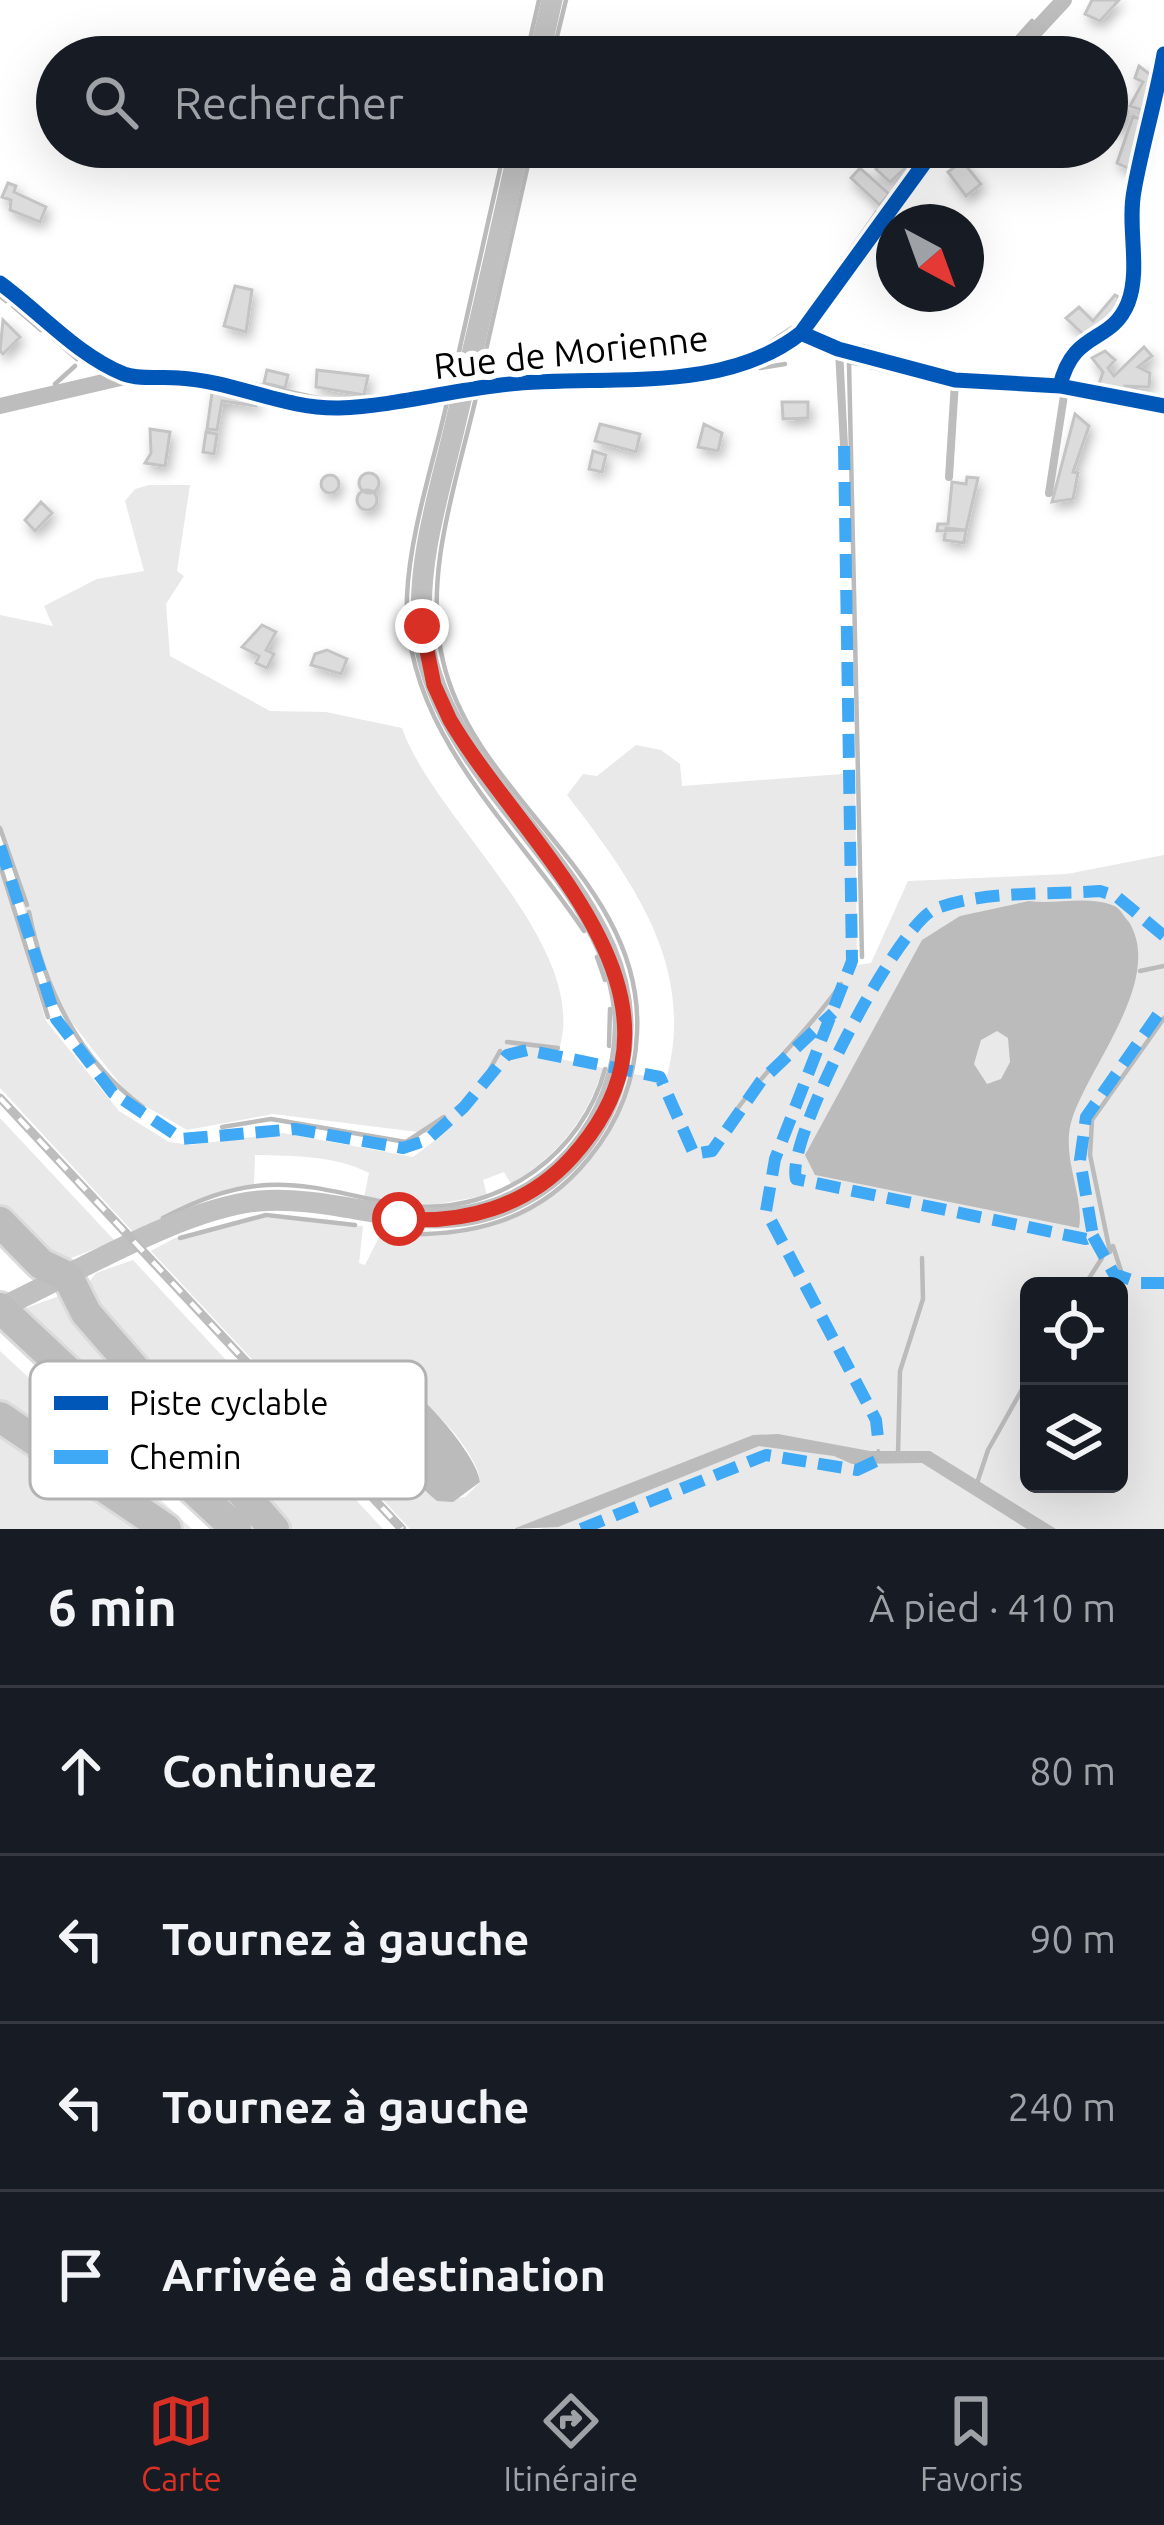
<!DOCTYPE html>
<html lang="fr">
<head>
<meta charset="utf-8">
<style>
  :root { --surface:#171b24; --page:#242831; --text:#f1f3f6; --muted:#9ea1a6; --line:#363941; --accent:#d93025 }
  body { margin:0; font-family:Ubuntu,sans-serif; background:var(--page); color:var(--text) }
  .controls { position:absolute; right:36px; bottom:36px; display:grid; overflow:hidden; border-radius:18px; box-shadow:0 12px 48px #0002 }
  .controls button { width:108px; height:108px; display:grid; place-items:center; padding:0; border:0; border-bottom:3px solid var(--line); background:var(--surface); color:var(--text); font:60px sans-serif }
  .compass { position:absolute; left:876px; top:204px; width:108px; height:108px; border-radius:50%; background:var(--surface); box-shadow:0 12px 48px #0002; rotate:139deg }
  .stop { position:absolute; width:36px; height:36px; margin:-27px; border:9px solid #d93025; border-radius:50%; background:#fff }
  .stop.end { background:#d93025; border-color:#fff; box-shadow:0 3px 12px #0008 }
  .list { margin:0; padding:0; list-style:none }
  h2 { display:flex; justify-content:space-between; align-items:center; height:156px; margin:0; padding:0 48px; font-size:51px }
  h2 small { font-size:39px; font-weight:400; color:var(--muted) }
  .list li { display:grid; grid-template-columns:78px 1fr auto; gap:36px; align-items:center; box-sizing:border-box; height:168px; padding:0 48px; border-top:3px solid var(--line) }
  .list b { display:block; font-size:45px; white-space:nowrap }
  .list em { font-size:39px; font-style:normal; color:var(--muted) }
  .icon { flex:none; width:66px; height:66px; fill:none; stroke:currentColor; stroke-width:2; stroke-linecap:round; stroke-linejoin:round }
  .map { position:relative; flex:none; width:1164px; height:1529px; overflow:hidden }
  .search { position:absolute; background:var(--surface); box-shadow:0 12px 48px #0002; left:36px; right:36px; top:36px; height:132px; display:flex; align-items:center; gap:30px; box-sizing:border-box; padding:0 42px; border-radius:66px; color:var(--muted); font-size:45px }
  .sheet { height:828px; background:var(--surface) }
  nav { display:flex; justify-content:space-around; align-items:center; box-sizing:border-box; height:168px; border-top:3px solid var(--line); background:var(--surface); font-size:33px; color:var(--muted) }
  nav a { display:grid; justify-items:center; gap:6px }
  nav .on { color:var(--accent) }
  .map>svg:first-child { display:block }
  .green { fill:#e9e9e9; fill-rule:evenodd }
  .water { fill:#bbb; fill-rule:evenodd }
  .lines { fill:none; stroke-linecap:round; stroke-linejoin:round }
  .stream { stroke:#bbb; stroke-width:4.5 }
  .building { fill:#dcdcdc; stroke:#c4c4c4; stroke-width:3; filter:url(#shadow) }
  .highway-casing { stroke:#dbdbdb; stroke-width:36 }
  .path { stroke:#b8b8b8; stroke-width:3; stroke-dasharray:3 6; stroke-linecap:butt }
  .lane { stroke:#bdbdbd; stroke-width:8 }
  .street { stroke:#bdbdbd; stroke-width:16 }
  .secondary { stroke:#c0c0c0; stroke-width:21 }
  .highway { stroke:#bdbdbd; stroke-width:30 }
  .rail-casing { stroke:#bdbdbd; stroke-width:9 }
  .rail { stroke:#fff; stroke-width:4.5; stroke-dasharray:14; stroke-linecap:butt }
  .street-bridge { stroke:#bdbdbd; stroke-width:16 }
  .quiet { stroke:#3fa9f5; stroke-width:12; stroke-dasharray:24 12; stroke-linecap:butt }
  .cycleway-casing { stroke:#fff; stroke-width:22 }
  .cycleway { stroke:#0057b8; stroke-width:15 }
  .route { stroke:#d93025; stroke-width:15 }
  .labels { text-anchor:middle; stroke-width:12; stroke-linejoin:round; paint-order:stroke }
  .street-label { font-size:36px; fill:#000; stroke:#fff }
  .key { fill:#fff; stroke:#b2b2b2; stroke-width:3 }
  .key-label { font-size:33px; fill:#000 }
</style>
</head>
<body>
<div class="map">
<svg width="1164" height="1529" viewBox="0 0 1164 1529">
  <defs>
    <filter id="shadow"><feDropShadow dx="3.5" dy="6" stdDeviation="6" flood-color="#0004"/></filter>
  </defs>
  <rect width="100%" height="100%" fill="#fff"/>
  <path class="green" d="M149 485H190L177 571 184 576 166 604 170 656 270 711 326 712 402 728C435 823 600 952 556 1058L603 1068C587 1120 557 1156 511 1184L504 1172 483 1180 487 1195 434 1205 364 1197 369 1173C334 1155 294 1156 255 1155L254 1186 201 1198 134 1233 0 1088V865L46 1021 119 1111 169 1142 190 1145 283 1133 413 1157 442 1135 273 1114 187 1130 131 1098 51 996 0 828V615L53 626 44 606 97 579 144 571 125 501 135 489Z
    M636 745 661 750 680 764 682 786 855 773 857 965 871 963 908 881 1067 874 1164 855V1529H542L538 1520 513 1529H410L151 1251 175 1238 259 1217 363 1226 359 1263 365 1265 383 1229C393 1237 427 1237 445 1235 541 1227 603 1163 629 1073L651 1077 664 1086C700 972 634 882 567 795L583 774 597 776ZM1029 1286H1119V1484H1029ZM378 1375C410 1381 478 1447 480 1482L465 1497 437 1501 407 1470 402 1454 362 1418 357 1386Z
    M0 1118 115 1241 56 1264 0 1212Z
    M133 1260 383 1529H283L83 1290 96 1273Z
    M59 1296 72 1306 249 1523 41 1329 26 1308Z
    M0 1351 192 1529H177L0 1412Z
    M0 1426 155 1529H0Z"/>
  <path class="water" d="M1029 901C1055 905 1086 895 1112 905 1121 908 1123 916 1129 922 1164 979 1090 1064 1072 1119 1060 1157 1085 1196 1079 1228L815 1175 805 1155 922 940 960 916ZM997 1031 1008 1038 1010 1062 1001 1079 987 1084 974 1064 981 1040Z
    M386 1373C412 1380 478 1455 480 1482L453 1502 437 1501C418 1485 409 1474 403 1455 397 1434 366 1421 350 1408L357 1386Z
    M778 1434 870 1451H930L1056 1529H1027L922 1463 852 1464 834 1456 759 1446 558 1527 513 1529 753 1435Z"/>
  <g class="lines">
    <path class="stream" d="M526 57 539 0
      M552 57 566 0
      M1000 57 1032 21
      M829 281 877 212
      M0 296 6 301
      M13 306 41 330
      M53 338 77 359
      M862 346 886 353
      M763 347 792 328
      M859 364 849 362 862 957
      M871 367 923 380
      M760 368 785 364
      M479 381 532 147
      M55 384 75 366
      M451 387 505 147
      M448 398C434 462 410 531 407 596 402 730 516 828 584 931
      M0 828 27 905
      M0 865 48 1017
      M29 912C44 988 79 1060 143 1107
      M597 957 605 980
      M1140 971 1164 966
      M507 1042 558 1048
      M609 1046 610 1009
      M490 1069 500 1051
      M735 1112C768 1066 809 1031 841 984
      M222 1127 271 1119 406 1142 444 1117
      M163 1218C196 1201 229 1187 267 1185 317 1182 363 1201 412 1206 500 1214 583 1153 605 1069
      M385 1233C465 1239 537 1223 589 1158 619 1122 635 1080 637 1033 645 880 475 800 443 661 422 574 458 478 477 393
      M180 1238 266 1215 355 1225
      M1113 1246 1122 1274
      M1110 1252 1090 1155 1092 1120 1164 1018
      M1084 1286 1102 1258
      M1119 1289 1120 1283
      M1029 1362V1369
      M898 1454 900 1371 923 1299 922 1258
      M976 1486 988 1450 1029 1377"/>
  </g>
  <path class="building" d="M1092 0H1119L1100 21 1085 14Z
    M1139 66 1156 79 1147 112 1130 106 1143 82 1135 78Z
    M1116 91 1128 112 1119 129 1113 123Z
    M1133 116 1147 122 1134 171 1117 163Z
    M910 147 918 156 890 182 876 169 894 147Z
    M962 161 981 184 966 196 948 172Z
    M860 168 889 194 880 205 851 178Z
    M8 183 16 186 14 192 46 207 40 222 10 210 11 200 2 197Z
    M235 286 252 290 246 332 224 326Z
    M1115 295 1122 299 1108 323 1085 336 1066 318 1079 307 1093 321Z
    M3 320 20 337 3 354 0 351Z
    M1144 347 1152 356 1138 367 1150 373 1149 387 1125 386 1124 393 1098 387 1103 372 1092 358 1105 351 1115 360 1108 368 1114 376Z
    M267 370 288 375 285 388 264 383Z
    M317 370 368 376 364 395 316 387Z
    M213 386 257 400 256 406 222 401 217 430 207 429Z
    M782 402H808V418L783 419Z
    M1075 414 1089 426 1073 472 1078 473 1073 499 1052 502Z
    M600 424 640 434 636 452 595 441Z
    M704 424 722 433 718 451 698 447Z
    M150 429 170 432 165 466 145 463 151 453Z
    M206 432 217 434 214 454 203 452Z
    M593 451 606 455 602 472 589 469Z
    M359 483a10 10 0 1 1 20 0a10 10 0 1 1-20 0Z
    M321 484a9 9 0 1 1 18 0a9 9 0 1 1-18 0Z
    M967 477 978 478 966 530 937 531 938 524H948L952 482 966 484Z
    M357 500a10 10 0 1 1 20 0a10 10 0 1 1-20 0Z
    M41 502 52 513 35 531 25 520Z
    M946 528 966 530 964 543 944 540Z
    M262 625 276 632 266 650 274 654 267 668 256 663 259 656 242 647Z
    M327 650 347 659 341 674 311 665 315 654Z"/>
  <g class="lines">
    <defs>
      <path id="highway" d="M0 1222 41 1264 68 1277 86 1313 274 1529
        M0 1308 236 1529
        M0 1417 166 1529"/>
    </defs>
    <use href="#highway" class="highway-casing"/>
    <path class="path" d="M876 1461 879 1447"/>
    <path class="lane" d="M839 350 844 446
      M949 477 955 382
      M1049 493 1065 389"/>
    <path class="street" d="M1011 57 1064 0
      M0 283 89 356 129 376 206 380 333 407 405 399
      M801 333 838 349 955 380 1060 386 1164 406
      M506 384C599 380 725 393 801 333L936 147
      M1060 386C1073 329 1111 345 1128 303 1141 269 1127 227 1134 191 1142 145 1156 100 1164 54
      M0 406 129 376"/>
    <path class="secondary" d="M539 57 552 0
      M0 1308C72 1275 182 1208 259 1201 349 1194 429 1244 517 1199 560 1178 594 1139 611 1093 680 903 435 802 422 626 417 558 441 487 456 421 478 330 499 238 519 147"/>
    <use href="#highway" class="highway"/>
    <defs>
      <path id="rail" d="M0 1098 402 1529"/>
    </defs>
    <use href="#rail" class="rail-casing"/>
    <use href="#rail" class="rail"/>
    <path class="street-bridge" d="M405 399 506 384"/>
    <path class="quiet" d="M844 446 852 961 775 1159 766 1211 876 1420 879 1447
      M0 846 56 1019 113 1093 182 1139 295 1129 403 1148 427 1140 464 1107 507 1055 527 1050 660 1077 694 1154 712 1151 761 1081 833 1013
      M1164 936 1116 896 1100 891C1049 895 983 890 935 909 897 925 785 1140 796 1179L1086 1239 1093 1236 1080 1160 1086 1117 1164 1006
      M1093 1236 1114 1274 1140 1283H1164
      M581 1529 766 1455 857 1470 876 1461"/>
    <defs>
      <path id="cycleway" d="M0 283C41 313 77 355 124 374 140 380 162 376 179 378 233 381 284 409 339 408 393 406 448 391 501 385 598 373 720 397 801 333L936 147
        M801 333 838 349 955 380 1060 386 1164 406
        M1060 386C1073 329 1111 345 1128 303 1141 269 1127 227 1134 191 1142 145 1156 100 1164 54"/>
    </defs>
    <use href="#cycleway" class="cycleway-casing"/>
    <use href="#cycleway" class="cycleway"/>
  </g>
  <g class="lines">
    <path class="route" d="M399 1219C464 1224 527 1207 572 1157 716 997 528 852 450 720L434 685 422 626"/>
  </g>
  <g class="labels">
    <g class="street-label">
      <text transform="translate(571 352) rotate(-6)" y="13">Rue de Morienne</text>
    </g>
  </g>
  <rect x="30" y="1361" width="396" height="138" rx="18" class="key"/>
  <rect x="54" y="1396" width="54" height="14" fill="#0057b8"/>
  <rect x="54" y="1450" width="54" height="14" fill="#3fa9f5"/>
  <g class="key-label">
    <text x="129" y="1415">Piste cyclable</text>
    <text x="129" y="1469">Chemin</text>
  </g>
</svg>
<div class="controls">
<button><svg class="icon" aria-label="locate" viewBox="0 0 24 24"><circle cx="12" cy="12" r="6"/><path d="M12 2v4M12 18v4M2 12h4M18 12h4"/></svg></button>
<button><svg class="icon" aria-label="layers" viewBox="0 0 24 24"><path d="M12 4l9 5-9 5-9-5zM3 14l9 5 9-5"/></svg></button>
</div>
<svg class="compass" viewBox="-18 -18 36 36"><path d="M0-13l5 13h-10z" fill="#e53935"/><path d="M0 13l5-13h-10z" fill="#9ea1a6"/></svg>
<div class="stop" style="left:399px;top:1219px"></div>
<div class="stop end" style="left:422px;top:626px"></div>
<div class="search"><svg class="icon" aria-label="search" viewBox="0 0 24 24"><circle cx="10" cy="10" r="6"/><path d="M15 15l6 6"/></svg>Rechercher</div>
</div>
<section class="sheet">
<h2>6 min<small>À pied · 410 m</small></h2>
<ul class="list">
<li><svg class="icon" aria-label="ahead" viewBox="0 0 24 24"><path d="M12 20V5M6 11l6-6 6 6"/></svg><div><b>Continuez</b></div><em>80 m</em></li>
<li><svg class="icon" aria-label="left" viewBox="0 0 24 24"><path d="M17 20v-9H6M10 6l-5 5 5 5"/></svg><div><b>Tournez à gauche</b></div><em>90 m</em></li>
<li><svg class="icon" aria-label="left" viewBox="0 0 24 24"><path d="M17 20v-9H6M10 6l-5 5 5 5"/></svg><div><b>Tournez à gauche</b></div><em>240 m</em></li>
<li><svg class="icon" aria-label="arrive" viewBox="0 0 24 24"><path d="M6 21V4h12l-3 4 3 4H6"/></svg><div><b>Arrivée à destination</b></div></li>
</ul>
</section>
<nav>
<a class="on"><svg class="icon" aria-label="map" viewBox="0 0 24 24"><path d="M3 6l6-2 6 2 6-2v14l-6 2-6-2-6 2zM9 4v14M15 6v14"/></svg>Carte</a>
<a><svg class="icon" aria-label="directions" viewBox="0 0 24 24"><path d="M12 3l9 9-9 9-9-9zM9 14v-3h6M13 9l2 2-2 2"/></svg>Itinéraire</a>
<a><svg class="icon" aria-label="saved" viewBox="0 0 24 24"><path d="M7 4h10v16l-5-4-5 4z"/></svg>Favoris</a>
</nav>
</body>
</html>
